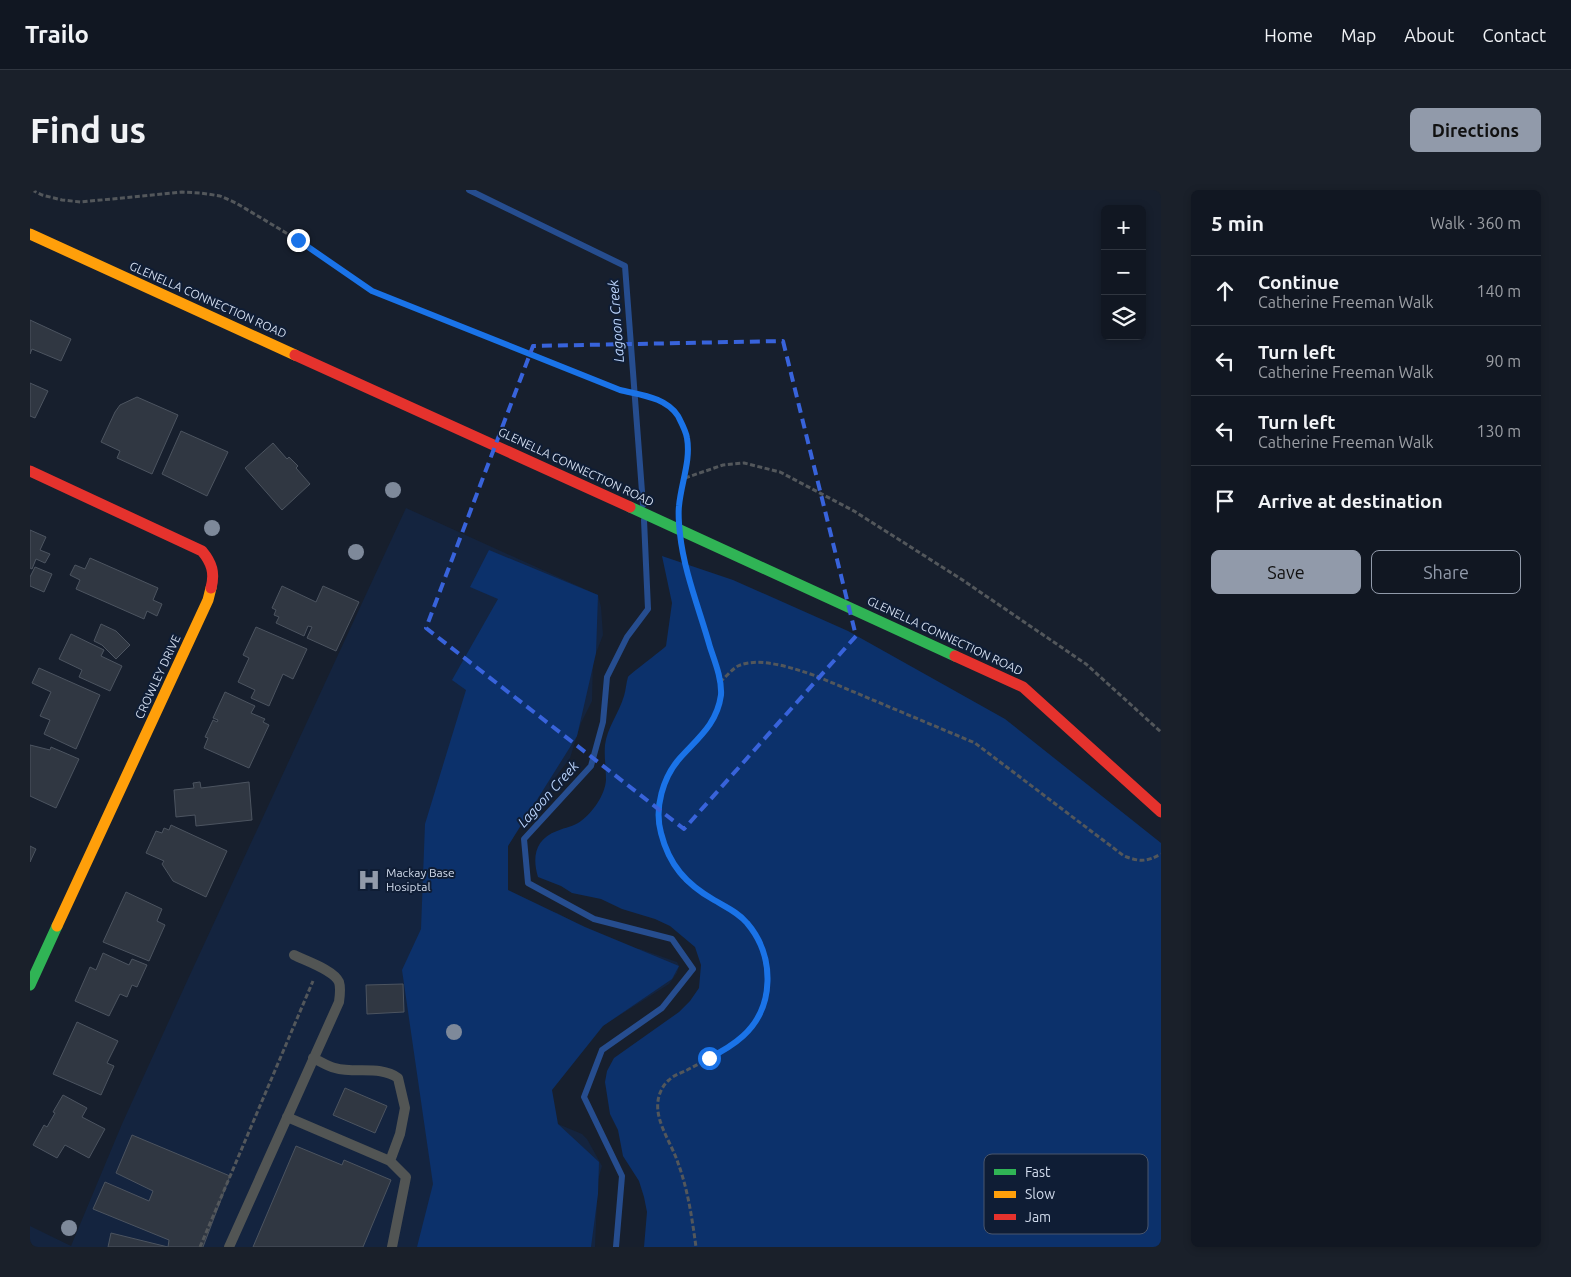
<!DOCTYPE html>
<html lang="en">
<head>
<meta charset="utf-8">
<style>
  :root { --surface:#111722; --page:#1a202a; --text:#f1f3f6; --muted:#9c9fa5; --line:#303640; --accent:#919aaa }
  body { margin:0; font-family:Ubuntu,sans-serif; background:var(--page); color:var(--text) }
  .controls { position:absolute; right:15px; top:15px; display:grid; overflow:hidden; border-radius:8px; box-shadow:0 2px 8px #0003 }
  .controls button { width:45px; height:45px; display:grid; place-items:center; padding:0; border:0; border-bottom:1px solid var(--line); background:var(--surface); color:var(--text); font:25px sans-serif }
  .stop { position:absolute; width:15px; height:15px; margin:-11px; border:4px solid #1a73e8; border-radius:50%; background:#fff }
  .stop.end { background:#1a73e8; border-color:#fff; box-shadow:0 1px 5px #0008 }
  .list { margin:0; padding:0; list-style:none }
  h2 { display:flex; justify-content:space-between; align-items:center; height:65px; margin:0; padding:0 20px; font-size:21px }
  h2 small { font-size:16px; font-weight:400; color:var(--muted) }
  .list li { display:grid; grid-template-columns:32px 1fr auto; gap:15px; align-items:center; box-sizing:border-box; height:70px; padding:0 20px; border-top:1px solid var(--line) }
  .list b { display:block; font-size:19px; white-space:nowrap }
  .list p { margin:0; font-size:16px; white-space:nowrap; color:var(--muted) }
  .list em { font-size:16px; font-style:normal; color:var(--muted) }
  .actions { display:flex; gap:10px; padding:15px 20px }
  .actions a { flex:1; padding:11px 0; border:1px solid var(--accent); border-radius:8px; text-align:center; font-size:18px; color:var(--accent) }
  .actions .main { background:var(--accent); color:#111 }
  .icon { flex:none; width:28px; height:28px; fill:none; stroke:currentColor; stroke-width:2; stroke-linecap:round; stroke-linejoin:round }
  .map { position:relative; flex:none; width:1131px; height:1057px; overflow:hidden; border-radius:8px }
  header { display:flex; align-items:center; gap:30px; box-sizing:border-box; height:70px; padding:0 25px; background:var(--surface); border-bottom:1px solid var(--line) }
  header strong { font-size:24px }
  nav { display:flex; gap:28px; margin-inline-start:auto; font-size:18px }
  .intro { display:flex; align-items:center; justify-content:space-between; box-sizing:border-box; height:120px; padding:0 30px }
  h1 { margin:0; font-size:35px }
  .button { padding:12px 22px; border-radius:8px; background:var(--accent); color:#111; font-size:18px; font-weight:700 }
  main { display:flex; gap:30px; padding:0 30px }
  aside { flex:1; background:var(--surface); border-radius:8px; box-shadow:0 2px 8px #0003 }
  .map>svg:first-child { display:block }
  .built { fill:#14243f }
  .green { fill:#0c316b }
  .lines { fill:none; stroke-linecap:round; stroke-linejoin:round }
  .stream { stroke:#264d8f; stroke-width:6 }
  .building { fill:#303742; stroke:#4c5460 }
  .path { stroke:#53575b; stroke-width:3; stroke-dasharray:5 2.5; stroke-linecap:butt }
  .lane { stroke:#525554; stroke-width:10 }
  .fast { stroke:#30b455; stroke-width:11 }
  .slow { stroke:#ff9f0a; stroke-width:11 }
  .jam { stroke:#e5322d; stroke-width:11 }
  .tree { fill:#7e899a }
  .route { stroke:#1a73e8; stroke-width:6 }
  .marked { fill:none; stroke:#3863db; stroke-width:4; stroke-dasharray:10 6; stroke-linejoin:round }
  .labels { text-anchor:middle; stroke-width:4; stroke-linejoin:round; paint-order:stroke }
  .street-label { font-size:12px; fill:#d2dced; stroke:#0f1d35 }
  .poi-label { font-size:12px; fill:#d2dced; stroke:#0f1d35; text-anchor:start }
  .water-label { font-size:14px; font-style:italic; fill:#b9d2fa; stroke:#0f1d35 }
  .key { fill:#0f1d35; stroke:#4a566c; stroke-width:1 }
  .key-label { font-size:14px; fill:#d2dced }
</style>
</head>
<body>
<header>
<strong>Trailo</strong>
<nav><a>Home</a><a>Map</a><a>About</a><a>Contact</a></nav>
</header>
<div class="intro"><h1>Find us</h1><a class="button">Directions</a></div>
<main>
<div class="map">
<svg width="1131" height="1057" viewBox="0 0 1131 1057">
  <rect width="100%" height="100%" fill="#171f2d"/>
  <path class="built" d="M376 318 568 405 571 417 573 445 563 471 562 511 551 533 540 568 525 588 514 610 506 621 495 626 478 656 474 695 482 705 514 719 527 723 592 758 610 759 647 772 649 776 647 783 639 794 568 839 526 886 520 907 522 926 528 934 552 944 557 949 572 976 568 990 565 1057H0V1036L41 1056 92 934 158 789Z"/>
  <path class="green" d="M459 360 568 405 566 463 547 546 478 656V700L555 737 649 776 642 789 573 836 522 900 528 934 569 972 568 1004 561 1057H387L403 994 372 780 391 739 395 634 436 500 422 490 468 409 440 397Z
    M632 366 703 390 818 441 975 529 1131 653V1057H614L617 1022 614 1007 609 991 593 966 588 940 580 924 575 892 577 881 584 868 649 822 660 811 669 798 671 775 665 757 640 736 625 729 592 719 571 709 542 703 531 696 508 687C502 667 505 649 527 641 536 637 543 637 551 631 563 622 575 605 576 590 576 578 574 567 575 555 577 538 589 523 594 506 596 500 596 493 598 487 600 484 631 461 636 456L642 413Z"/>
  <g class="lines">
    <path class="stream" d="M439 0 595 76 613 315
      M586 1057 592 986 554 907 572 860 632 818 663 779 642 749 564 729 498 693 494 649 561 576 573 532 577 487 597 447 618 419 614 330"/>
  </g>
  <path class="building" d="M0 130 41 149 31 171 2 159 0 164Z
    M0 193 18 201 5 228 0 226Z
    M107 207 148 225 122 284 87 268 90 261 71 252 85 222 90 215Z
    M151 241 198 262 177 306 132 284Z
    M243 253 257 269 259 267 268 276 266 278 280 294 252 320 215 278Z
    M0 340 16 347 10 360 20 364 15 373 6 369 2 379 0 378Z
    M60 368 128 398 123 410 132 414 127 426 117 421 114 429 46 399 50 390 40 385 45 375 55 379Z
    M5 377 22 384 14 402 0 396V387Z
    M252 396 286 412 293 396 329 412 306 461 277 448 282 437 278 436 274 446 246 433 249 427 244 425 246 420 242 418Z
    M71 434 86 441 100 455 86 469 72 455 64 451Z
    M226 437 277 459 263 489 253 484 239 516 221 508 225 500 208 492 219 468 213 465Z
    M41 444 74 460 71 466 92 476 80 501 49 487 52 480 29 469Z
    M9 478 70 505 46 559 14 544 20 530 10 526 21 502 2 493Z
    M195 502 225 516 221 523 235 529 233 532 239 535 219 578 174 558 178 548 175 547 183 530 187 532 188 530 183 528Z
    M0 555 20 560 21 557 49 569 26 618 0 606Z
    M170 592 171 598 219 592 222 630 166 636 165 625 146 627 144 600 164 598 163 593Z
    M141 635 197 661 176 707 143 691 132 674 134 671 116 663 126 641 132 643 134 638 139 640Z
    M0 656 6 659 0 672Z
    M96 702 132 719 127 731 135 735 119 771 73 752Z
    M73 763 99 775 102 769 117 775 107 797 102 795 97 807 90 804 79 826 45 811 60 777 66 780Z
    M373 794 374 822 337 824 336 795Z
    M47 832 88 851 77 873 84 876 71 905 23 884Z
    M315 898 357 916 345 943 303 925Z
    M33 905 57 918 52 927 75 939 59 968 35 955 27 968 3 955 14 935 17 937 25 923 23 922Z
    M102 945 200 986 173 1057H78L81 1043 138 1057 139 1050 63 1019 75 992 119 1011 123 1001 86 983Z
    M266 956 312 975 314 970 361 990 333 1057H223Z"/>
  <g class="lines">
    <path class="path" d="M2 0 12 5 32 10 51 12 152 2 171 3 190 6 206 13 268 50 342 101 590 200C605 204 625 206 638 215 668 237 655 284 649 314
      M655 288 693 275 714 273 750 282 824 321 931 389 1056 474 1131 542
      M654 367C661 399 672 431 682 462 686 475 693 492 690 506 684 539 667 546 649 570 633 589 624 618 631 643 634 658 642 675 652 687 670 706 698 713 716 731 724 739 728 750 732 760 736 769 739 781 738 792 736 812 728 832 713 846 697 861 676 870 657 880 651 883 644 885 639 890 633 895 629 903 628 911 625 932 642 954 648 973 658 1000 662 1028 666 1057
      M690 492C696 487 702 479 708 476 729 466 766 479 786 486L945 553 1094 666C1110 672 1116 672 1131 664
      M170 1057 283 791"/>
    <path class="lane" d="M283 868C290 871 297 876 305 878 325 884 350 875 368 888L375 918 370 944 360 971
      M257 927 360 971 376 987 362 1057
      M199 1057 309 812C310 805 311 798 309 792 304 780 276 771 264 765"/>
    <path class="fast" d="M600 317 925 466
      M0 795 27 736"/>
    <path class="slow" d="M0 44 265 165
      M27 736 178 410 181 398"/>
    <path class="jam" d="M265 165 600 317
      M0 281 172 361C182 373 185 383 181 398
      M925 466 993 497 1131 622"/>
  </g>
  <g class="tree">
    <circle cx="363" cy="300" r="8"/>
    <circle cx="182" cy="338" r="8"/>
    <circle cx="326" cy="362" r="8"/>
    <circle cx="424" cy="842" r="8"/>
    <circle cx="39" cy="1038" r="8"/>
  </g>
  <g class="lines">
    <path class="route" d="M268 50 342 101 590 200C610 205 636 207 648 226 651 232 656 241 657 248 661 271 651 293 649 316 648 325 649 335 650 344 654 382 670 421 680 457 685 472 692 489 691 505 687 534 668 548 650 568 633 587 624 618 631 643 639 675 656 694 684 710 696 717 709 723 717 733 745 766 745 817 713 846 702 856 691 862 679 868"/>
  </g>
  <path class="marked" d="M753 151 826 446 654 639 396 438 503 156Z"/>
  <defs>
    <symbol id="hospital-bare" viewBox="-9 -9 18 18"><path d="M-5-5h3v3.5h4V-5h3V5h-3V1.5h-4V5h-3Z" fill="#919aaa" stroke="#0f1d35" stroke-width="2.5" paint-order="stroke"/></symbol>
  </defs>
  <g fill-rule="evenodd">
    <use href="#hospital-bare" x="323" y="674" width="32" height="32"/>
  </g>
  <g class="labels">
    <g class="street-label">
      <text transform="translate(178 110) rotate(24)" y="4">GLENELLA CONNECTION ROAD</text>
      <text transform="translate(546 277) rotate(25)" y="4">GLENELLA CONNECTION ROAD</text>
      <text transform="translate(915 446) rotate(25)" y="4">GLENELLA CONNECTION ROAD</text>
      <text transform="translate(128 487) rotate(-65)" y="4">CROWLEY DRIVE</text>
    </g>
    <g class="poi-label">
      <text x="356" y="687">Mackay Base<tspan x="356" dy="14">Hosiptal</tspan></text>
    </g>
    <g class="water-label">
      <text transform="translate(586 131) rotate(-94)" y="5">Lagoon Creek</text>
      <text transform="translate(518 604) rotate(-48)" y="5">Lagoon Creek</text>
    </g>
  </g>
  <rect x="954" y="964" width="164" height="80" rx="8" class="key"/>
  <rect x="964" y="979" width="22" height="6" fill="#30b455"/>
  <rect x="964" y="1001" width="22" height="7" fill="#ff9f0a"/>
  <rect x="964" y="1024" width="22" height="6" fill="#e5322d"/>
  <g class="key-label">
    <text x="995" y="987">Fast</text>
    <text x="995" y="1009">Slow</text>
    <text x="995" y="1032">Jam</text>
  </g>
</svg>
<div class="controls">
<button>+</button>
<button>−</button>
<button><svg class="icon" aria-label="layers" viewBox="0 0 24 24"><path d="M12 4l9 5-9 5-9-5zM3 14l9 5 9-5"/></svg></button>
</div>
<div class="stop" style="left:679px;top:868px"></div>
<div class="stop end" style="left:268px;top:50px"></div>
</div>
<aside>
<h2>5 min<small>Walk · 360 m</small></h2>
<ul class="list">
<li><svg class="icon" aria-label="ahead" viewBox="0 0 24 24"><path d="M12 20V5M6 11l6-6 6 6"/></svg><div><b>Continue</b><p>Catherine Freeman Walk</p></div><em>140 m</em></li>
<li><svg class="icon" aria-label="left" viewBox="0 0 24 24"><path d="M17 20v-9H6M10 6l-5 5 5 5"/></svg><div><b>Turn left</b><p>Catherine Freeman Walk</p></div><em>90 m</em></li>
<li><svg class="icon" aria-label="left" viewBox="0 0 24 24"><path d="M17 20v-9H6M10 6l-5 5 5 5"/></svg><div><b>Turn left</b><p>Catherine Freeman Walk</p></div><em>130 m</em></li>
<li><svg class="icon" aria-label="arrive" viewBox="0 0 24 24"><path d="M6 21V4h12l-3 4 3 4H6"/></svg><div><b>Arrive at destination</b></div></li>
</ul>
<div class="actions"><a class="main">Save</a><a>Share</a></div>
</aside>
</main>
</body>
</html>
